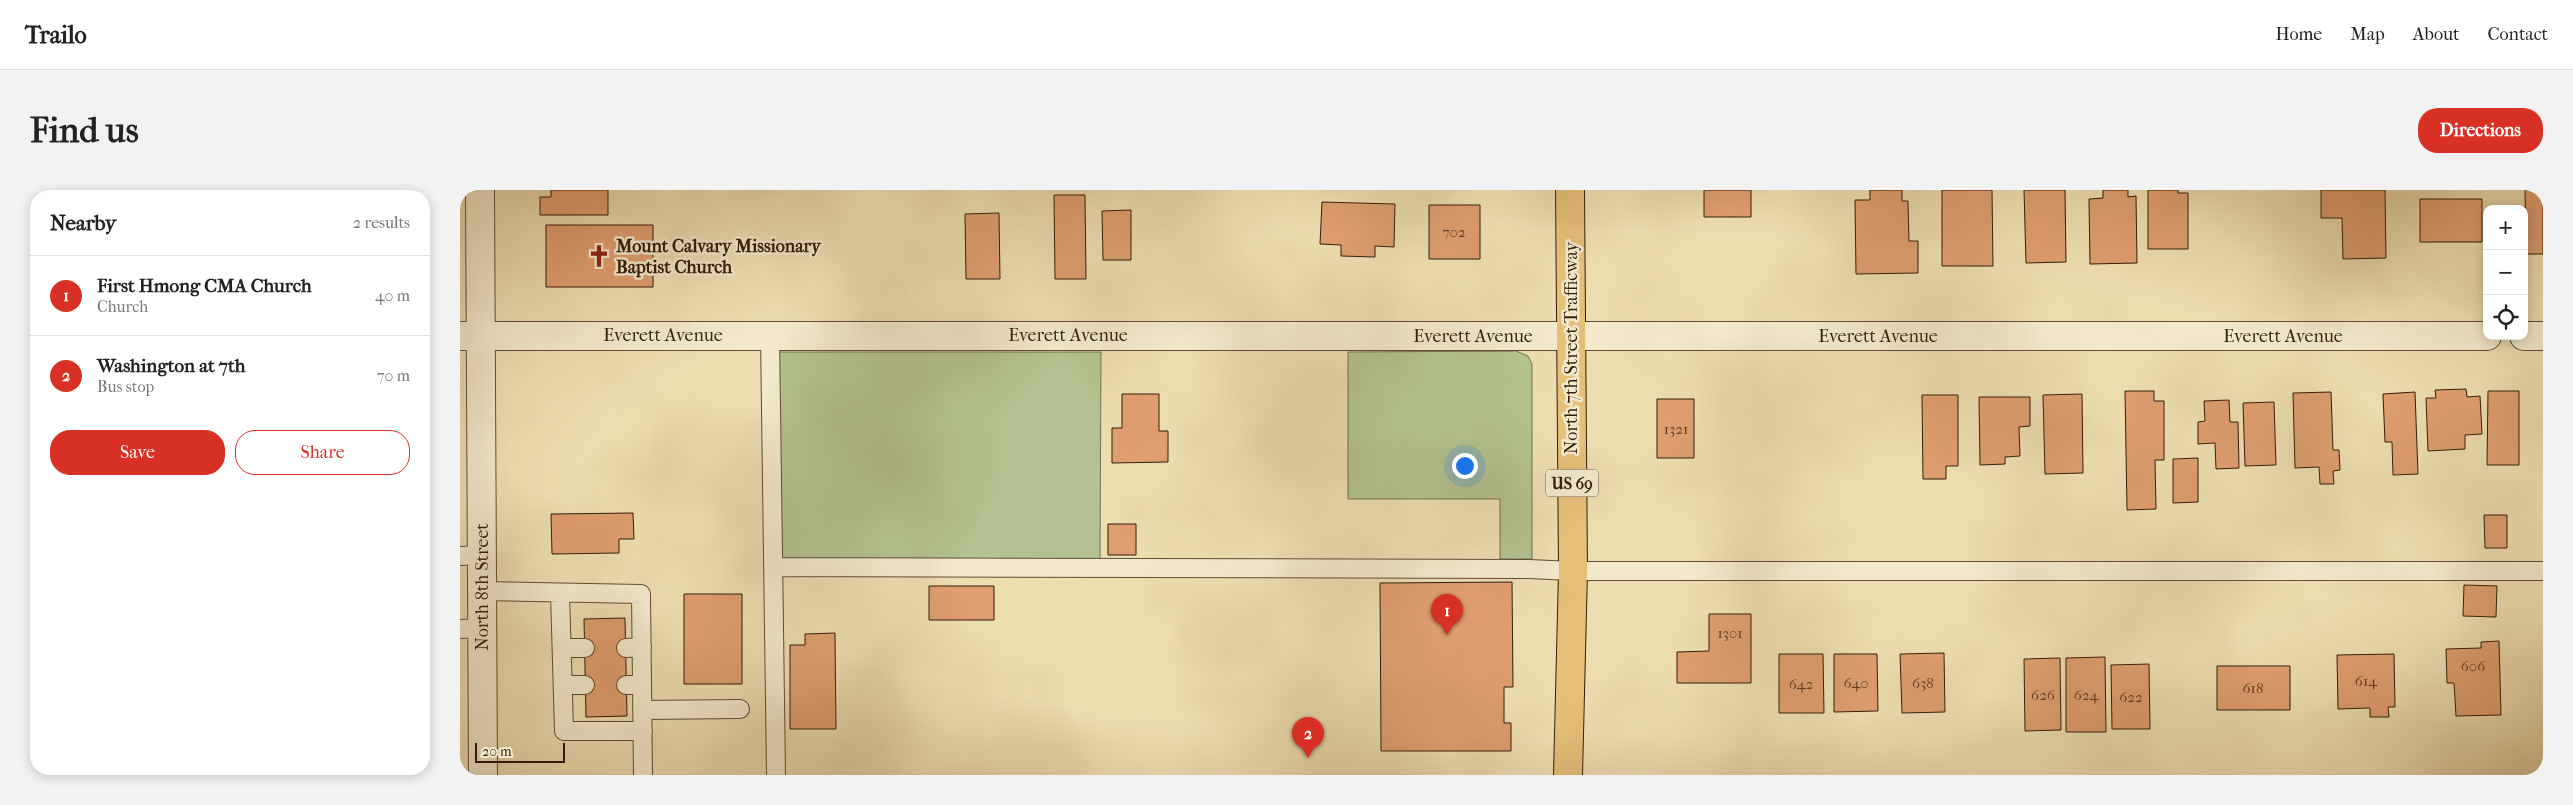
<!DOCTYPE html>
<html lang="en">
<head>
<meta charset="utf-8">
<style>
  :root { --surface:#fff; --page:#f2f2f2; --text:#222; --muted:#767676; --line:#e0e0e0; --accent:#d93025 }
  body { margin:0; font-family:"IM FELL French Canon",serif; background:var(--page); color:var(--text) }
  .controls { position:absolute; right:15px; top:15px; display:grid; overflow:hidden; border-radius:10px; box-shadow:0 2px 12px #0003 }
  .controls button { width:45px; height:45px; display:grid; place-items:center; padding:0; border:0; border-bottom:1px solid var(--line); background:var(--surface); color:var(--text); font:25px sans-serif }
  .scale { position:absolute; left:15px; bottom:12px; width:90px; box-sizing:border-box; padding-left:5px; border:2px solid #331d0a; border-top:0; font-size:14px; line-height:18px; white-space:nowrap; color:#331d0a; -webkit-text-stroke:4px #f3eacd; paint-order:stroke }
  .you { position:absolute; left:1004px; top:275px; width:18px; height:18px; margin:-12px; border:4px solid #fff; border-radius:50%; background:#1a73e8; box-shadow:0 0 0 8px #1a73e833 }
  .badge { display:grid; place-items:center; width:32px; height:32px; border-radius:50%; background:var(--accent); color:#fff; font-size:16px; font-weight:700 }
  .pin { position:absolute; translate:-50% -41px; filter:drop-shadow(0 1px 2px #0008) }
  .pin::after { content:''; position:absolute; top:26px; width:18px; height:15px; background:inherit; clip-path:polygon(0 0,100% 0,50% 100%) }
  .list { margin:0; padding:0; list-style:none }
  h2 { display:flex; justify-content:space-between; align-items:center; height:65px; margin:0; padding:0 20px; font-size:21px }
  h2 small { font-size:16px; font-weight:400; color:var(--muted) }
  .list li { display:grid; grid-template-columns:32px 1fr auto; gap:15px; align-items:center; box-sizing:border-box; height:80px; padding:0 20px; border-top:1px solid var(--line) }
  .list b { display:block; font-size:19px; white-space:nowrap }
  .list p { margin:0; font-size:16px; white-space:nowrap; color:var(--muted) }
  .list em { font-size:16px; font-style:normal; color:var(--muted) }
  .actions { display:flex; gap:10px; padding:15px 20px }
  .actions a { flex:1; padding:11px 0; border:1px solid var(--accent); border-radius:20px; text-align:center; font-size:18px; color:var(--accent) }
  .actions .main { background:var(--accent); color:#fff }
  .icon { flex:none; width:28px; height:28px; fill:none; stroke:currentColor; stroke-width:2; stroke-linecap:round; stroke-linejoin:round }
  .map { position:relative; flex:none; width:2083px; height:585px; overflow:hidden; border-radius:20px }
  header { display:flex; align-items:center; gap:30px; box-sizing:border-box; height:70px; padding:0 25px; background:var(--surface); border-bottom:1px solid var(--line) }
  header strong { font-size:24px }
  nav { display:flex; gap:28px; margin-inline-start:auto; font-size:18px }
  .intro { display:flex; align-items:center; justify-content:space-between; box-sizing:border-box; height:120px; padding:0 30px }
  h1 { margin:0; font-size:35px }
  .button { padding:12px 22px; border-radius:20px; background:var(--accent); color:#fff; font-size:18px; font-weight:700 }
  main { display:flex; gap:30px; padding:0 30px }
  aside { flex:1; background:var(--surface); border-radius:20px; box-shadow:0 2px 12px #0003 }
  .map>svg:first-child { display:block }
  .green { fill:#b3c290; stroke:#73704d }
  .building { fill:#df9e6f; stroke:#331d0a }
  .lines { fill:none; stroke-linecap:round; stroke-linejoin:round }
  .lane-casing { stroke:#624d34; stroke-width:20 }
  .street-casing { stroke:#624d34; stroke-width:30 }
  .primary-casing { stroke:#331d0a; stroke-width:30 }
  .lane { stroke:#f3eacd; stroke-width:18 }
  .street { stroke:#f3eacd; stroke-width:28 }
  .primary { stroke:#e6bf79; stroke-width:28 }
  .labels { text-anchor:middle; stroke-width:5; stroke-linejoin:round; paint-order:stroke }
  .number-label { font-size:15px; fill:#5e3d23 }
  .shield { fill:#f3eacd; stroke:#6d5a44; stroke-width:1 }
  .shield-label { font-size:16px; font-weight:bold; fill:#331d0a }
  .poi-label { font-size:18px; font-weight:bold; fill:#331d0a; stroke:#f3eacd; text-anchor:start }
  .street-label { font-size:18px; fill:#331d0a; stroke:#f3eacd }
</style>
</head>
<body>
<header>
<strong>Trailo</strong>
<nav><a>Home</a><a>Map</a><a>About</a><a>Contact</a></nav>
</header>
<div class="intro"><h1>Find us</h1><a class="button">Directions</a></div>
<main>
<aside>
<h2>Nearby<small>2 results</small></h2>
<ul class="list">
<li><span class="badge">1</span><div><b>First Hmong CMA Church</b><p>Church</p></div><em>40 m</em></li>
<li><span class="badge">2</span><div><b>Washington at 7th</b><p>Bus stop</p></div><em>70 m</em></li>
</ul>
<div class="actions"><a class="main">Save</a><a>Share</a></div>
</aside>
<div class="map">
<svg width="2083" height="585" viewBox="0 0 2083 585">
  <rect width="100%" height="100%" fill="#eddeb2"/>
  <filter id="stains"><feTurbulence type="fractalNoise" baseFrequency=".004" numOctaves="4"/><feColorMatrix values="0 0 0 0 .2 0 0 0 0 .09 0 0 0 0 .02 0 0 0 .5 -.17"/></filter>
  <radialGradient id="worn" r=".72"><stop offset=".6" stop-color="#630" stop-opacity="0"/><stop offset="1" stop-color="#630" stop-opacity=".3"/></radialGradient>
  <path class="green" d="M1056 161 1068 166 1072 174V369H1040V309H888V162Z
    M319 162H641L640 372 320 373Z"/>
  <path class="building" d="M91 0H148V25H80V7H91Z
    M1244 0H1291V27H1244Z
    M1410 0H1442V11H1448L1449 51H1458V83L1396 84 1395 10H1410Z
    M1482 0H1532L1533 76H1482Z
    M1564 0H1605L1606 72 1566 73Z
    M1643 0H1668V7L1676 6 1677 73 1630 74 1629 9 1643 8Z
    M1688 0H1718V3H1728V59H1688Z
    M1861 0H1925L1926 68 1883 69 1882 28H1861Z
    M2065 0H2083V64H2066Z
    M594 5H625L626 89H595Z
    M1960 9H2022V52H1960Z
    M862 12 935 14 934 57 915 56V67L881 66V55L860 54Z
    M969 15H1020V69H969Z
    M671 20V70H643L642 21Z
    M539 23 540 89H506L505 24Z
    M86 35H193V97H86Z
    M2006 199 2007 207 2020 206 2022 244 2005 245V259L1968 261 1966 208H1976L1975 200Z
    M1665 201H1694V211H1704V270H1695L1696 319 1667 320Z
    M2028 201H2059V275H2027Z
    M1871 202 1873 260H1879L1880 280 1873 281 1874 294H1860L1859 277 1835 278 1833 203Z
    M1955 202 1958 284 1933 285 1932 252H1925L1923 204Z
    M662 204H699V241H708V272L652 273V238H662Z
    M1622 204 1623 283 1585 284 1583 205Z
    M1462 205H1498V276H1486V289H1463Z
    M1519 207H1570V236L1559 237 1560 266 1545 267V274L1520 275Z
    M1197 209H1234V268H1197Z
    M1769 210 1770 232H1778L1779 278 1756 279 1755 253 1738 254V232L1745 231 1744 211Z
    M1814 212 1816 275 1785 276 1783 213Z
    M1738 268V312L1713 313V269Z
    M173 323 174 349H159V363L92 364 91 324Z
    M2024 325H2047V358H2025Z
    M648 334H676V365H648Z
    M1052 392 1053 497H1044V533H1051V561H921L920 393Z
    M2004 395 2037 396 2036 427 2003 426Z
    M469 396H534V430H469Z
    M224 404H282V494H224Z
    M1249 424H1291V493H1217V462L1249 461Z
    M165 428 167 526 126 527 124 429Z
    M375 443 376 539H330V455H345V444Z
    M2039 451 2041 525 1996 526 1994 493H1987L1986 459 2021 458V452Z
    M1484 463 1485 522 1442 523 1440 464Z
    M1319 464H1363L1364 523H1319Z
    M1374 464H1417L1418 521 1374 522Z
    M1934 464 1935 517H1928L1929 527H1910V518L1878 519 1877 465Z
    M1645 467 1646 542H1606V468Z
    M1600 468 1601 540 1565 541 1564 469Z
    M1689 474 1690 539H1652L1651 475Z
    M1757 476H1830V520H1757Z"/>
  <g class="lines">
    <defs>
      <path id="lane" d="M310 145 316 585
        M0 366 22 365
        M313 377 1069 379 1113 381H2083
        M22 401 181 404 183 585
        M100 403 104 541H183
        M0 439 22 438
        M102 458H125
        M166 458 182 457
        M103 495H125
        M166 495H182
        M182 520 280 519"/>
      <path id="street" d="M20 0 23 585
        M0 146H2027
        M2064 146H2083"/>
      <path id="primary" d="M1108 585 1113 381 1110 0"/>
    </defs>
    <use href="#lane" class="lane-casing"/>
    <use href="#street" class="street-casing"/>
    <use href="#primary" class="primary-casing"/>
    <use href="#lane" class="lane"/>
    <use href="#street" class="street"/>
    <use href="#primary" class="primary"/>
  </g>
  <defs>
    <symbol id="church-bare" viewBox="-9 -9 18 18"><path d="M-1.2-6h2.4v3.5h3.3v2.4h-3.3V6h-2.4V-.1h-3.3v-2.4h3.3Z" fill="#8f2418" stroke="#f3eacd" stroke-width="2.5" paint-order="stroke"/></symbol>
  </defs>
  <g fill-rule="evenodd">
    <use href="#church-bare" x="123" y="50" width="32" height="32"/>
  </g>
  <g class="labels">
    <g class="number-label">
      <text x="994" y="47">702</text>
      <text x="1216" y="244">1321</text>
      <text x="1270" y="448">1301</text>
      <text x="2013" y="481">606</text>
      <text x="1906" y="496">614</text>
      <text x="1396" y="498">640</text>
      <text x="1463" y="498">638</text>
      <text x="1341" y="499">642</text>
      <text x="1793" y="503">618</text>
      <text x="1583" y="510">626</text>
      <text x="1626" y="510">624</text>
      <text x="1671" y="512">622</text>
    </g>
    <rect class="shield" x="1086" y="279.5" width="52" height="27" rx="4"/>
    <g class="shield-label">
      <text x="1112" y="299">US 69</text>
    </g>
    <g class="poi-label">
      <text x="156" y="62">Mount Calvary Missionary<tspan x="156" dy="21">Baptist Church</tspan></text>
    </g>
    <g class="street-label">
      <text x="203" y="151">Everett Avenue</text>
      <text x="608" y="151">Everett Avenue</text>
      <text x="1013" y="152">Everett Avenue</text>
      <text x="1418" y="152">Everett Avenue</text>
      <text x="1823" y="152">Everett Avenue</text>
      <text transform="translate(1111 158) rotate(-90)" y="6">North 7th Street Trafficway</text>
      <text transform="translate(22 397) rotate(-90)" y="6">North 8th Street</text>
    </g>
  </g>
  <rect width="100%" height="100%" filter="url(#stains)"/>
  <rect width="100%" height="100%" fill="url(#worn)"/>
</svg>
<div class="controls">
<button>+</button>
<button>−</button>
<button><svg class="icon" aria-label="locate" viewBox="0 0 24 24"><circle cx="12" cy="12" r="6"/><path d="M12 2v4M12 18v4M2 12h4M18 12h4"/></svg></button>
</div>
<div class="scale">20 m</div>
<div class="you"></div>
<div class="pin badge" style="left:987px;top:445px">1</div>
<div class="pin badge" style="left:848px;top:568px">2</div>
</div>
</main>
</body>
</html>
